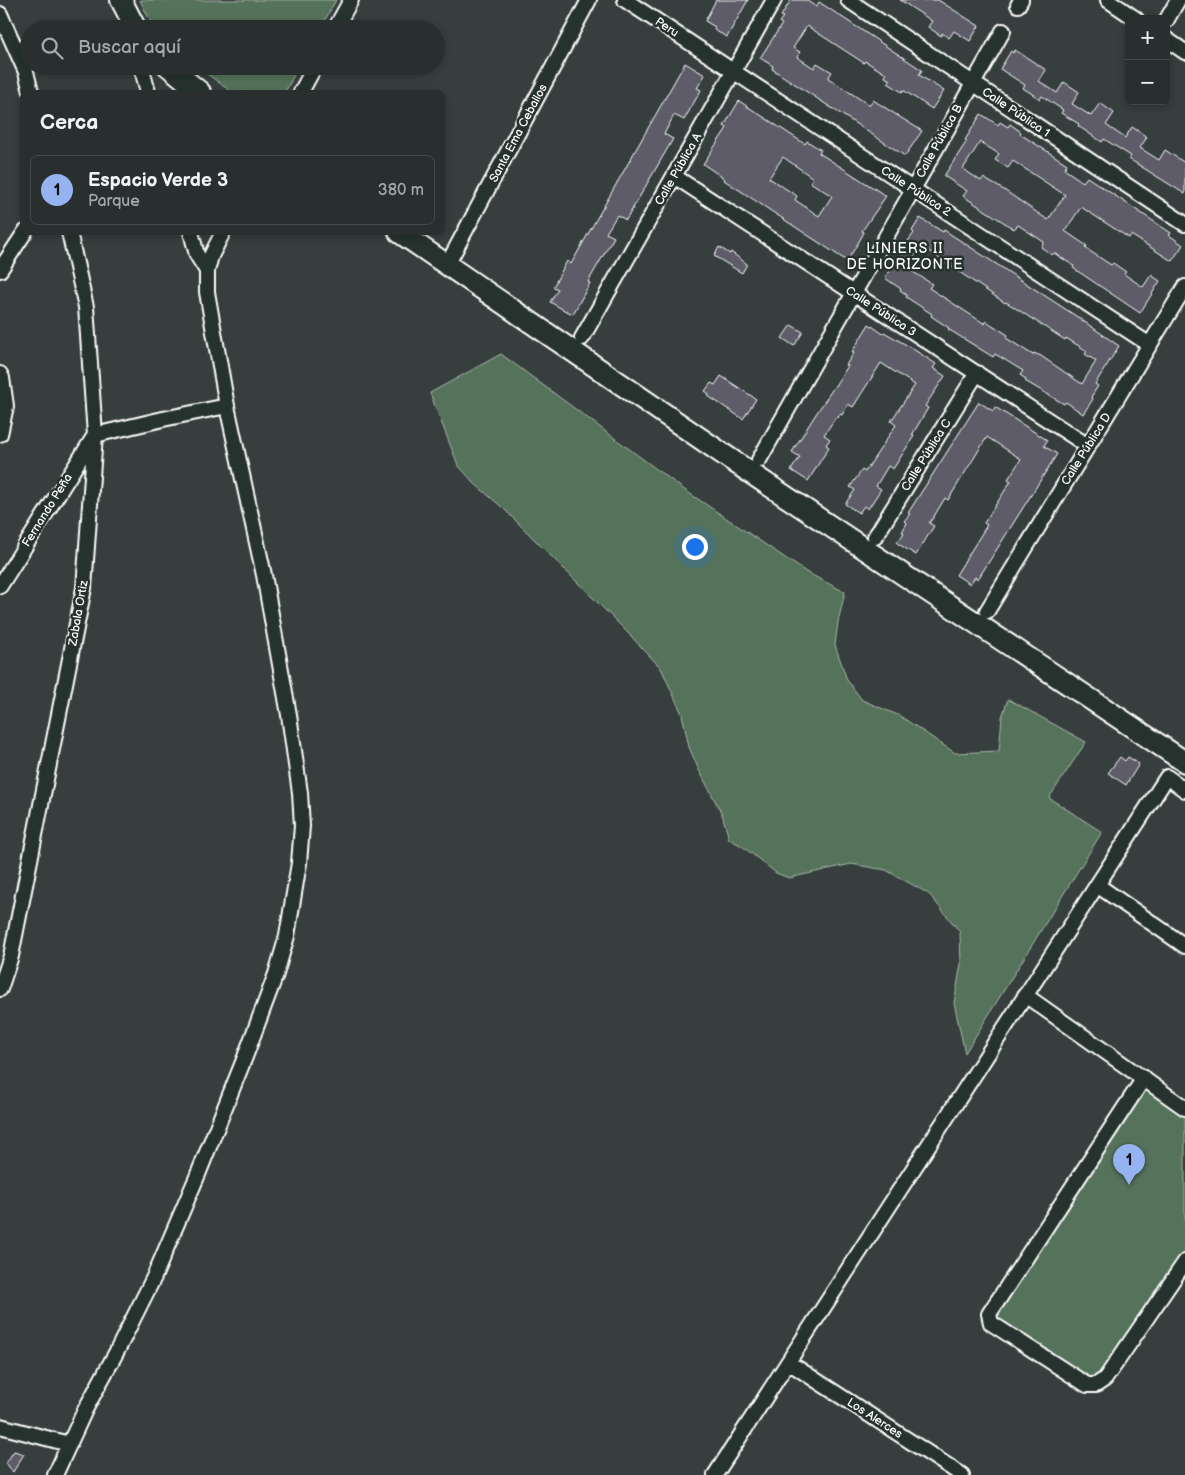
<!DOCTYPE html>
<html lang="es">
<head>
<meta charset="utf-8">
<style>
  :root { --surface:#282f2e; --page:#303736; --text:#f1f3f6; --muted:#a5a9aa; --line:#444a4a; --accent:#95b2f1 }
  body { margin:0; font-family:"Balsamiq Sans",sans-serif; background:var(--page); color:var(--text) }
  .controls { position:absolute; right:15px; top:15px; display:grid; overflow:hidden; border-radius:8px; box-shadow:0 2px 8px #0003 }
  .controls button { width:45px; height:45px; display:grid; place-items:center; padding:0; border:0; border-bottom:1px solid var(--line); background:var(--surface); color:var(--text); font:25px sans-serif }
  .you { position:absolute; left:694px; top:546px; width:18px; height:18px; margin:-12px; border:4px solid #fff; border-radius:50%; background:#1a73e8; box-shadow:0 0 0 8px #1a73e833 }
  .badge { display:grid; place-items:center; width:32px; height:32px; border-radius:50%; background:var(--accent); color:#111; font-size:16px; font-weight:700 }
  .pin { position:absolute; translate:-50% -41px; filter:drop-shadow(0 1px 2px #0008) }
  .pin::after { content:''; position:absolute; top:26px; width:18px; height:15px; background:inherit; clip-path:polygon(0 0,100% 0,50% 100%) }
  .list { margin:0; padding:0; list-style:none }
  h2 { display:flex; justify-content:space-between; align-items:center; height:65px; margin:0; padding:0 20px; font-size:21px }
  h2 small { font-size:16px; font-weight:400; color:var(--muted) }
  .list li { display:grid; grid-template-columns:32px 1fr auto; gap:15px; align-items:center; box-sizing:border-box; height:70px; margin:0 10px 10px; padding:0 10px; border:1px solid var(--line); border-radius:8px }
  .list b { display:block; font-size:19px; white-space:nowrap }
  .list p { margin:0; font-size:16px; white-space:nowrap; color:var(--muted) }
  .list em { font-size:16px; font-style:normal; color:var(--muted) }
  .icon { flex:none; width:28px; height:28px; fill:none; stroke:currentColor; stroke-width:2; stroke-linecap:round; stroke-linejoin:round }
  .map { position:relative; flex:none; width:1185px; height:1475px; overflow:hidden }
  .search { position:absolute; background:var(--surface); box-shadow:0 2px 8px #0003; left:20px; top:20px; width:425px; height:55px; display:flex; align-items:center; gap:12px; box-sizing:border-box; padding:0 18px; border-radius:28px; color:var(--muted); font-size:19px }
  .panel { position:absolute; background:var(--surface); box-shadow:0 2px 8px #0003; left:20px; top:90px; width:425px; height:145px; border-radius:8px }
  .map>svg:first-child { display:block }
  .green { fill:#54725a; stroke:#aab8ac }
  .building { fill:#5d5c67; stroke:#fff; fill-rule:evenodd }
  .lines { fill:none; stroke-linecap:round; stroke-linejoin:round }
  .street-casing { stroke:#fff; stroke-width:18 }
  .secondary-casing { stroke:#fff; stroke-width:24 }
  .street { stroke:#26332d; stroke-width:14 }
  .secondary { stroke:#26332d; stroke-width:20 }
  .labels { text-anchor:middle; stroke-width:5; stroke-linejoin:round; paint-order:stroke }
  .street-label { font-size:12px; fill:#fff; stroke:#26332d }
  .neighbourhood-label { font-size:14px; letter-spacing:1px; fill:#fff; stroke:#26332d }
</style>
</head>
<body>
<div class="map">
<svg width="1185" height="1475" viewBox="0 0 1185 1475">
  <rect width="100%" height="100%" fill="#363f3e"/>
  <filter id="ink" filterUnits="userSpaceOnUse"><feTurbulence type="fractalNoise" baseFrequency=".02" numOctaves="2"/><feDisplacementMap in="SourceGraphic" scale="10" xChannelSelector="R" yChannelSelector="G"/><feConvolveMatrix kernelMatrix="1 2 1 2 8 2 1 2 1" color-interpolation-filters="sRGB"/></filter>
  <g filter="url(#ink)">
    <path class="green" d="M140 0H336L320 29H154Z
      M196 66H299L285 92H232Z
      M501 354 686 491 806 572 845 592 838 622 835 645 847 680 862 700 900 716 955 753 999 751 1002 717 1008 699 1086 742 1049 798 1102 832 965 1053 954 1003 961 964 960 932 929 894 886 870 851 864 789 878 776 873 742 846 729 839 722 814 698 768 689 747 682 714 661 668 626 631 504 509 474 483 458 465 430 393Z
      M1144 1078 1185 1108V1262L1096 1385 991 1323Z"/>
    <path class="building" d="M716 0H748L727 37 714 30 715 27 705 21Z
      M791 0H806L816 7 819 2 922 70 919 75 944 91 932 109 903 90 902 92 888 83 890 80 885 77 886 74 865 61 864 63 807 26 793 48 800 52 797 57 814 68 817 63 832 72 828 78 869 105 873 100 922 131 905 156 772 69 773 66 760 58 782 24 779 22 783 17 781 16Z
      M900 0H938L979 26 970 41 954 31 949 38 942 33 941 36 928 27 932 21Z
      M1015 50 1046 70 1039 81 1057 93 1064 82 1079 92 1072 104 1091 116 1100 103 1114 113 1106 125 1125 138 1132 127 1147 137 1140 148 1159 160 1165 150 1185 163V194L1129 159 1131 156 1104 139 1102 142 1078 126 1079 124 1061 113 1063 110 1042 96 1040 99 1023 88 1025 85 1000 69 1011 51 1013 53Z
      M685 63 705 75 697 88 701 90 684 120 674 115 664 134 673 139 626 220 617 215 606 233 614 237 588 282 590 283 573 314 564 310 550 302 558 289 553 287 567 261 571 264Z
      M739 101 805 144 807 141 821 150 819 153 886 196 862 231 864 232 861 238 847 261 724 180 725 179 703 164 727 128 724 126ZM783 157 813 178 810 182 832 196 819 216 795 200 797 196 769 178Z
      M981 114 998 125 1000 122 1008 127 1010 124 1021 132 1020 134 1067 164 1064 169 1083 182 1087 177 1171 233 1169 235 1183 245 1172 261 1131 235 1129 238 1081 207 1065 231 1087 246 1085 248 1111 265 1113 263 1126 272 1124 274 1143 287 1151 275 1160 281 1140 313 1073 268 1074 266 1054 253 1052 255 1041 247 1044 242 1018 225 1014 229 963 196 967 191 944 176 967 141 965 140ZM980 142 999 154 995 160 1008 168 1013 161 1065 195 1048 220 1004 190 983 178 981 181 963 169Z
      M920 218 943 232 944 230 1079 318 1119 346 1095 384 1098 386 1091 397 1093 399 1083 414 1066 402 1064 404 1025 381 1026 379 1020 375 1023 371 1002 358 995 354 993 357 948 329 949 328 931 316 932 314 906 297 907 295 900 290 901 289 885 278 907 247 905 245 914 233 912 231ZM921 246 1005 303 1006 302 1065 340 1066 338 1087 351 1085 354 1096 361 1082 384 1041 356 1034 353 1033 355 1006 338 1008 335 986 321 985 324 929 288 932 284 907 268Z
      M719 247 730 254 731 252 747 264 742 273 714 256Z
      M869 324 883 334 884 332 910 347 936 364 933 368 945 376 925 406 928 408 912 435 914 436 893 469 888 466 876 486 881 489 868 509 864 506 859 513 845 504 855 490 850 487 862 470 865 472 896 425 891 421 915 385 881 363 853 407 848 404 842 415 840 414 838 418 836 417 824 435 830 439 826 445 829 447 808 481 791 470 800 457 792 452 814 417 848 366 846 365 854 353 852 352Z
      M791 325 803 332 794 346 782 338Z
      M721 376 756 399 743 419 708 396 709 394 705 391 711 383 715 385Z
      M979 402 993 411 995 407 1047 440 1044 446 1057 454 978 579 975 577 970 584 956 575 987 525 984 523 1011 481 1008 479 1021 459 987 437 948 500 945 498 933 518 929 523 934 526 916 555 897 543 904 533 902 532 907 523 904 521 910 514 908 513Z
      M1120 757 1125 761 1128 757 1139 764 1126 785 1108 773Z
      M14 1451 24 1454 13 1472 6 1463Z"/>
    <g class="lines">
      <defs>
        <path id="street" d="M625 0 1150 345
          M848 0 1185 224
          M1108 0 1136 19
          M1018 5 1021 0
          M0 14 26 72 31 92
          M1166 21 1178 0
          M335 29 351 0
          M1166 39 1185 52
          M141 66 148 92
          M301 92 315 66
          M674 176 1088 446
          M191 232 197 255 207 271
          M447 265 589 0
          M0 270 25 232
          M582 338 774 0
          M0 374 2 378 6 406 0 434
          M759 460 1003 31
          M875 537 977 373
          M0 586 95 435 163 419 227 406
          M987 611 1185 287
          M1097 885 1185 946
          M0 989 11 956 84 588 95 435 86 307 69 232
          M1025 995 1185 1108
          M1144 1078 989 1314 991 1323 1087 1385H1096L1105 1379 1185 1262
          M788 1362 962 1475
          M0 1426 69 1444
          M55 1475 85 1410 117 1351 154 1277 199 1172 245 1057 276 974 287 936 299 863 302 826 300 793 289 715 264 575 227 406 207 292V271L211 256 223 232
          M715 1475 1167 777 1185 790"/>
        <path id="secondary" d="M121 0 136 29
          M168 66 200 92
          M399 232 758 478 1185 762"/>
      </defs>
      <use href="#street" class="street-casing"/>
      <use href="#secondary" class="secondary-casing"/>
      <use href="#street" class="street"/>
      <use href="#secondary" class="secondary"/>
    </g>
  </g>
  <g class="labels">
    <g class="street-label">
      <text transform="translate(667 27) rotate(33)" y="4">Peru</text>
      <text transform="translate(1016 112) rotate(34)" y="4">Calle Pública 1</text>
      <text transform="translate(518 133) rotate(-62)" y="4">Santa Ema Ceballos</text>
      <text transform="translate(939 141) rotate(-61)" y="4">Calle Pública B</text>
      <text transform="translate(678 169) rotate(-60)" y="4">Calle Pública A</text>
      <text transform="translate(916 191) rotate(33)" y="4">Calle Pública 2</text>
      <text transform="translate(881 311) rotate(33)" y="4">Calle Pública 3</text>
      <text transform="translate(1086 449) rotate(-58)" y="4">Calle Pública D</text>
      <text transform="translate(926 455) rotate(-58)" y="4">Calle Pública C</text>
      <text transform="translate(47 510) rotate(-58)" y="4">Fernando Peña</text>
      <text transform="translate(78 613) rotate(-80)" y="4">Zabala Ortiz</text>
      <text transform="translate(875 1418) rotate(33)" y="4">Los Alerces</text>
    </g>
    <g class="neighbourhood-label">
      <text x="905" y="253">LINIERS II<tspan x="905" dy="16">DE HORIZONTE</tspan></text>
    </g>
  </g>
</svg>
<div class="controls">
<button>+</button>
<button>−</button>
</div>
<div class="you"></div>
<div class="pin badge" style="left:1129px;top:1185px">1</div>
<div class="search"><svg class="icon" aria-label="search" viewBox="0 0 24 24"><circle cx="10" cy="10" r="6"/><path d="M15 15l6 6"/></svg>Buscar aquí</div>
<section class="panel">
<h2>Cerca<small></small></h2>
<ul class="list">
<li><span class="badge">1</span><div><b>Espacio Verde 3</b><p>Parque</p></div><em>380 m</em></li>
</ul>
</section>
</div>
</body>
</html>
